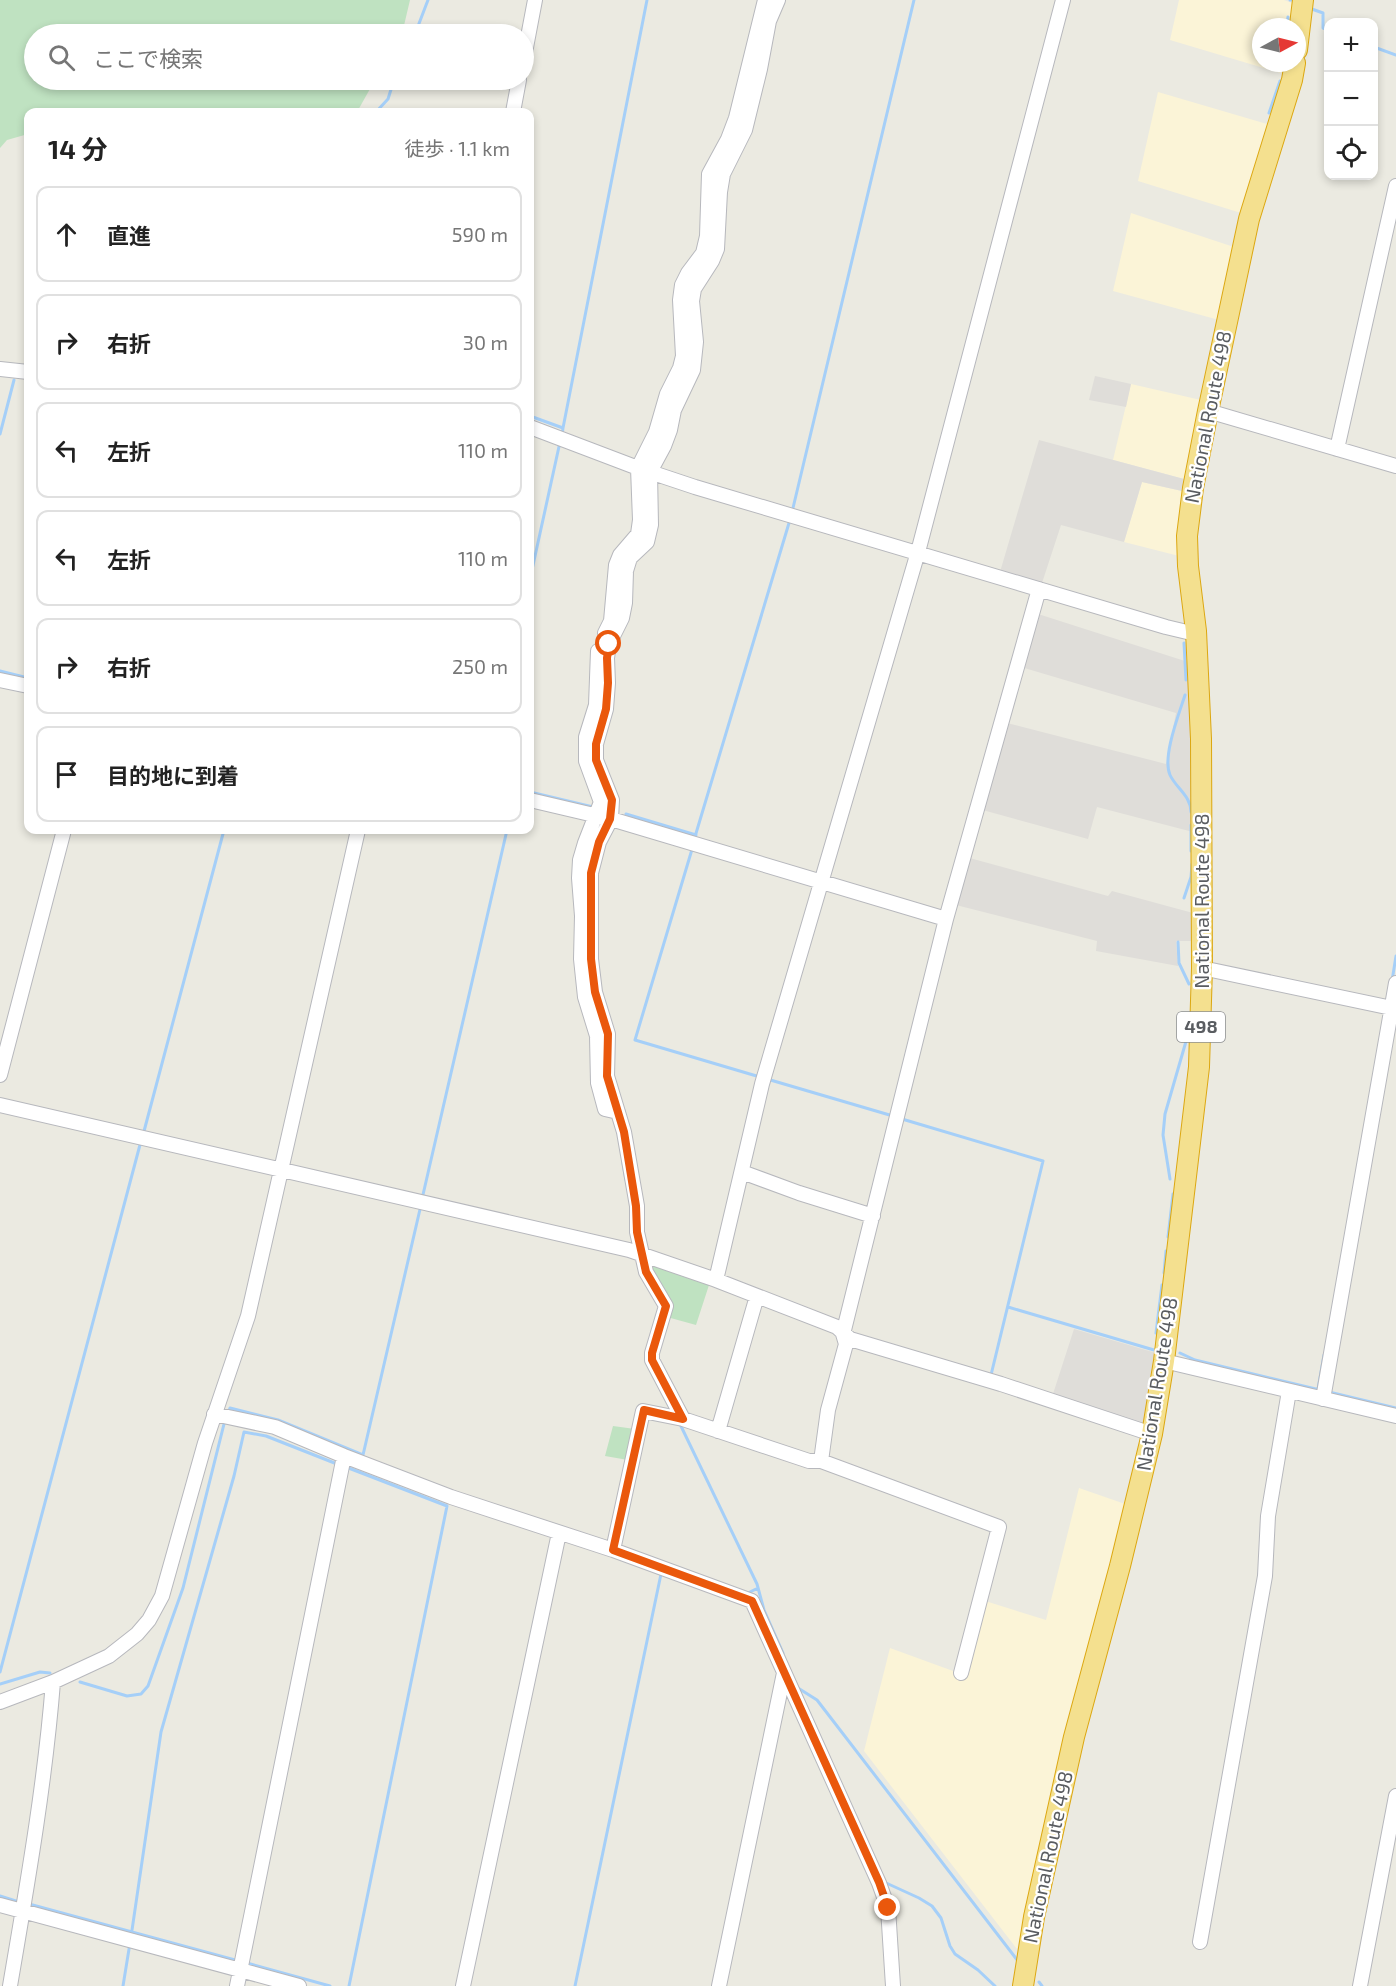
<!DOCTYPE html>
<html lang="ja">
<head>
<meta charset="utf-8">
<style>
  :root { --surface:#fff; --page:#f2f2f2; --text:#222; --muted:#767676; --line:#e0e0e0 }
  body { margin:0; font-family:"Exo 2","Noto Sans JP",sans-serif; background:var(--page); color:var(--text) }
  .controls { position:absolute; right:18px; top:18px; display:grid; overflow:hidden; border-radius:12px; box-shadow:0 3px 9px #0003 }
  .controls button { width:54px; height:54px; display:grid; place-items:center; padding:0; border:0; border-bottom:2px solid var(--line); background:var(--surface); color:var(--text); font:30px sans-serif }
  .compass { position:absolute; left:1252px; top:18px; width:54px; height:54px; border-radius:50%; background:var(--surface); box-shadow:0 3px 9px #0003; rotate:83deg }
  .stop { position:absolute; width:18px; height:18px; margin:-14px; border:4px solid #ea580c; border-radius:50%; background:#fff }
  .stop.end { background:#ea580c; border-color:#fff; box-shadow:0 2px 6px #0008 }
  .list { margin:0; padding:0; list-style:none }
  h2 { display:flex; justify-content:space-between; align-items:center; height:78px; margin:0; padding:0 24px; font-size:26px }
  h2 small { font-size:20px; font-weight:400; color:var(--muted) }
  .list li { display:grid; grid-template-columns:39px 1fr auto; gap:18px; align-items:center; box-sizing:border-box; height:96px; margin:0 12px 12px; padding:0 12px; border:2px solid var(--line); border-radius:12px }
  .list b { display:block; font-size:22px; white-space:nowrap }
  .list em { font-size:20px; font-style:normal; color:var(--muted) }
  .icon { flex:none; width:33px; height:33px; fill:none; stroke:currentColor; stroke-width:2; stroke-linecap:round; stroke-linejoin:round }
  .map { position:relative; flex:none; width:1396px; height:1986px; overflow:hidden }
  .search { position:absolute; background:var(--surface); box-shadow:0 3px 9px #0003; left:24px; top:24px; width:510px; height:66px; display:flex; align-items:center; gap:15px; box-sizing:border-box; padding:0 21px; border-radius:33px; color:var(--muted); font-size:22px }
  .panel { position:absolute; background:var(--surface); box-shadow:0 3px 9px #0003; left:24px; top:108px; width:510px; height:726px; border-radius:12px }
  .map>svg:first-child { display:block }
  .commercial { fill:#fbf4d7 }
  .industrial { fill:#dfddd9 }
  .green { fill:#bfe2c1 }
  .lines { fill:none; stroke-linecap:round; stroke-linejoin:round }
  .stream { stroke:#a5cff8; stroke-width:3 }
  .minor-casing { stroke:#b7b8bd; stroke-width:16 }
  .highway-casing { stroke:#dca711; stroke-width:22 }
  .minor { stroke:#fff; stroke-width:14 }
  .highway { stroke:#f4e08f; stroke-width:20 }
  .route { stroke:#ea580c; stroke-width:8 }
  .labels { text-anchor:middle; stroke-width:4.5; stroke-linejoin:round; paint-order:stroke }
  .shield { fill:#fff; stroke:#8c8e90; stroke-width:1.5 }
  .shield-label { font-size:18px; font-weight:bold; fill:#5a5d61 }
  .street-label { font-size:20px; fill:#5a5d61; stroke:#fff }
</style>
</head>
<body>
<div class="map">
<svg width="1396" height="1986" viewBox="0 0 1396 1986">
  <rect width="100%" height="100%" fill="#ebeae1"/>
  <path class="commercial" d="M1179 0H1284L1292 3 1289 27H1261V63H1285L1284 74 1170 40Z
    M1158 92 1267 124 1241 213 1138 181Z
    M1131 213 1234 247 1219 320 1113 291Z
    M1131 384 1201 400 1184 479 1113 460Z
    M1142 482 1182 491 1179 556 1124 542Z
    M1079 1488 1128 1505 1071 1708 1017 1949 864 1751 890 1648 964 1675 982 1600 1046 1620Z"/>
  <path class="industrial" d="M1095 376 1131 384 1126 407 1089 400Z
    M1039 440 1184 479 1182 491 1142 482 1124 542 1061 525 1042 583 1000 572Z
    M1035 613 1188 662 1193 757V832L1097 807 1088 839 979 809 1003 722 1166 764 1176 713 1021 667Z
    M966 857 1108 896 1112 891 1193 913V941H1176L1178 966 1096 951 1097 941 952 904Z
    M1074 1329 1156 1353 1144 1426 1052 1397Z"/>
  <path class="green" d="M0 0H410L402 34H34V80H375L357 112H28V134L7 140 0 148Z
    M651 1262 709 1285 696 1325 667 1317 650 1269Z
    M613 1426 635 1429 628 1460 605 1456Z"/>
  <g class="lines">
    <path class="stream" d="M1290 0H1291
      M1309 8 1323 13V28L1328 30
      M1287 27 1288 17
      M415 34 428 0
      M1374 47 1396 55
      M1282 68 1283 63
      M376 112 388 99 394 80
      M1269 113 1280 81
      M530 416 563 428 562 435
      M563 428 647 0
      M0 434 14 380
      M793 508 914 0
      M530 579 560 442
      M1184 643 1186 680
      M0 671 28 678
      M1185 695C1179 714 1162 757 1170 775 1176 788 1191 796 1191 812
      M530 792 593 807
      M626 814 696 835
      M1191 825V851
      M694 840 789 523
      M693 846 635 1040 760 1077
      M1184 898 1191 877 1192 864
      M1178 942 1179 963 1189 984
      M1392 981 1396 956
      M767 1079 893 1116
      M902 1119 1043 1161 991 1375
      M143 1135 224 830
      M623 1163 626 1180
      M1170 1179 1163 1135 1165 1114 1189 1031
      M422 1199 507 830
      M1168 1237 1173 1194
      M1164 1273 1166 1251
      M1008 1307 1154 1350
      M1156 1333 1162 1285
      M1180 1353 1195 1360 1320 1390
      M1318 1389 1324 1355
      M1329 1392 1396 1408
      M228 1414 230 1408 278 1420 363 1455 421 1205
      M679 1422 757 1584 764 1610 783 1653
      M346 1467 447 1506 349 1986
      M746 1594 758 1588
      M0 1672 141 1141
      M80 1682 127 1696 141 1694 148 1686 183 1588 225 1420
      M0 1684 40 1672 50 1673
      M798 1688 817 1700 1018 1961
      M884 1882 919 1898 932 1906 941 1918 950 1946 955 1954 978 1970 995 1986
      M0 1896 19 1902
      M29 1904 235 1960
      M131 1937 161 1732 234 1476 244 1432 266 1436 337 1464
      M247 1963 330 1986
      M1039 1982 1042 1986
      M123 1986 130 1943
      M575 1986 661 1574H663"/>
    <defs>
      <path id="minor" d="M524 58 535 0
        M513 112 519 80
        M0 369 28 372
        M1208 411 1396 466
        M530 427 638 468 695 487 1166 627 1187 632 1196 631
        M1337 449 1396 186
        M605 633 611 621 616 565 620 555 638 534 640 520 638 468 656 432 667 394 680 368 683 356 680 300 682 285 688 273 703 253 707 236 709 174 728 139 736 118 765 0
        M598 651 596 705 586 737V761L601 802 585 843 580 860 579 878 582 916 581 959 585 997 597 1036 598 1083 605 1109 618 1112
        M0 680 28 686
        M530 800 611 819 946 919
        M1202 968 1396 1009
        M0 1075 64 830
        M0 1105 629 1250 716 1280 837 1327 850 1339 1001 1384 1152 1434
        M742 1172 799 1193 873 1216
        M716 1280 762 1084 918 552 1063 0
        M1164 1361 1396 1416
        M1323 1399 1396 983
        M214 1414 275 1427 344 1456 451 1497 613 1550 752 1601 879 1883 888 1908 893 1986
        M683 1419 652 1360V1353L666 1306 646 1272 637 1232V1206L624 1132 607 1076 608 1034 595 992 591 959V873L599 842 611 819 612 800 596 760V744L606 709 608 683 607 658 609 644 622 618 625 603 626 571 630 558 647 542 651 525 650 472 664 446 670 430 674 410 693 370 696 342 692 301 694 289 712 261 717 249 720 192 723 174 745 130 760 69 769 21 778 0
        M718 1431 757 1296
        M821 1461 828 1410 846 1344 843 1334 946 919 1039 589
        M613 1550 643 1411 683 1419 809 1461H821L999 1527 961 1673
        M0 1702 53 1682 109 1656 137 1634 149 1620 162 1596 205 1443 248 1316 358 830
        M0 1905 299 1986
        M1200 1942 1265 1576 1268 1516 1289 1391
        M10 1986C27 1886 45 1784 53 1682
        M237 1986 344 1456
        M463 1986 559 1533
        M719 1986 784 1673
        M1360 1986 1396 1796"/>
      <path id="highway" d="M1297 50 1303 0
        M1023 1986 1034 1917 1074 1737 1120 1566 1152 1434 1164 1361 1199 1067 1202 968 1201 739 1196 631 1188 566 1187 536 1193 488 1208 411 1249 219 1292 80 1295 63"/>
    </defs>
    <use href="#minor" class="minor-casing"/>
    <use href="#highway" class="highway-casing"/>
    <use href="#minor" class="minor"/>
    <use href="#highway" class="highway"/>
  </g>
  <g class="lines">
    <path class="route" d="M609 644 607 658 608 683 606 709 596 744V760L612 800 610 819 599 842 591 873V959L595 992 608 1034 607 1076 624 1132 636 1206 637 1232 646 1272 666 1306 652 1353V1360L683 1419 644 1410 613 1550 752 1601 879 1882 888 1908"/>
  </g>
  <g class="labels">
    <rect class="shield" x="1177" y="1012" width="48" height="30" rx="4.5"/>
    <g class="shield-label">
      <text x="1201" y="1033">498</text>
    </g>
    <g class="street-label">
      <text transform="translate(1208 417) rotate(-79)" y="7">National Route 498</text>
      <text transform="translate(1202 901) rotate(-90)" y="7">National Route 498</text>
      <text transform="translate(1157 1384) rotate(-81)" y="7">National Route 498</text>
      <text transform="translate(1048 1857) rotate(-78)" y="7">National Route 498</text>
    </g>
  </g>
</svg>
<div class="controls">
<button>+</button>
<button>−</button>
<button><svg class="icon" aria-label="locate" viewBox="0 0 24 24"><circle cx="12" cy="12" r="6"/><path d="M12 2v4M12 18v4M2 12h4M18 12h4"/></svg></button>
</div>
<svg class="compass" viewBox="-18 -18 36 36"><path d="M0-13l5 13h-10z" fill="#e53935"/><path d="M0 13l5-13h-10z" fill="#767676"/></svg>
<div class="stop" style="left:609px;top:644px"></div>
<div class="stop end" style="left:888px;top:1908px"></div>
<div class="search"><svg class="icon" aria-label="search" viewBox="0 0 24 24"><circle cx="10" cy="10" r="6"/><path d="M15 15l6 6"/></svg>ここで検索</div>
<section class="panel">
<h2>14 分<small>徒歩 · 1.1 km</small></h2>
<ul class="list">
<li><svg class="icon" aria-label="ahead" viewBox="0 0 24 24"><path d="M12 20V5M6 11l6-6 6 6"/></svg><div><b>直進</b></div><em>590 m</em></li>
<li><svg class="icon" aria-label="right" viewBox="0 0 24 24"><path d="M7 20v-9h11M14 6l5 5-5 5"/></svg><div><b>右折</b></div><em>30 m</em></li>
<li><svg class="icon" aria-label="left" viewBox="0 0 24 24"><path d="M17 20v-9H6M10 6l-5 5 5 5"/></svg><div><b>左折</b></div><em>110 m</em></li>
<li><svg class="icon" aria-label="left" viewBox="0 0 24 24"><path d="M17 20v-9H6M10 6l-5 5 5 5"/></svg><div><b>左折</b></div><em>110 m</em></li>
<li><svg class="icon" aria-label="right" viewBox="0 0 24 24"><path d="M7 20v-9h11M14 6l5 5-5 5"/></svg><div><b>右折</b></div><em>250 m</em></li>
<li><svg class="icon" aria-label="arrive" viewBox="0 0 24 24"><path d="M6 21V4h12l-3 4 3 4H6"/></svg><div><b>目的地に到着</b></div></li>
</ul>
</section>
</div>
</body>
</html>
